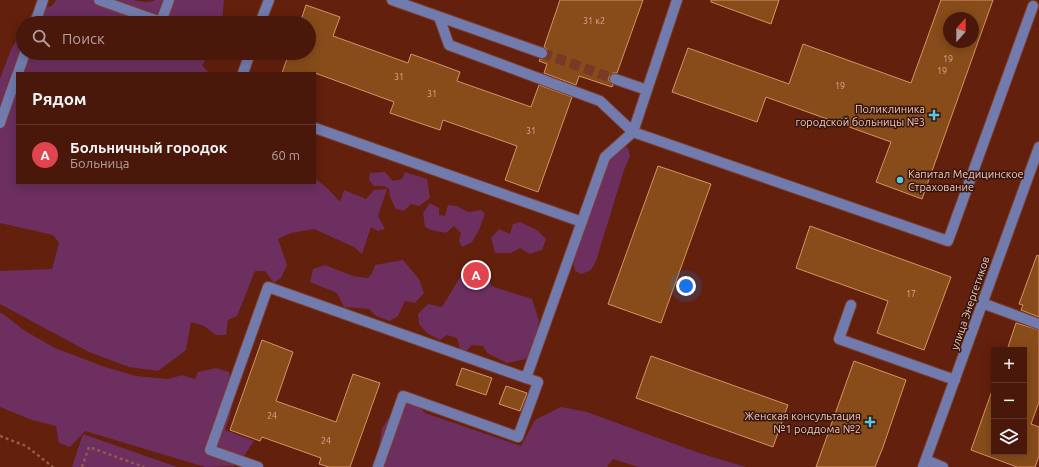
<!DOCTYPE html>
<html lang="ru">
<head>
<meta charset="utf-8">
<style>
  :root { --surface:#4a180a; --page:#512113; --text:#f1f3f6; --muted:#b2a09c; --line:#61372b; --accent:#bca0f2 }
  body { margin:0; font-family:Ubuntu,sans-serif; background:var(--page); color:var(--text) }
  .controls { position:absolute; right:12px; bottom:12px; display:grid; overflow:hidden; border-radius:0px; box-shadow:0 2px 10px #0003 }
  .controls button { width:36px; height:36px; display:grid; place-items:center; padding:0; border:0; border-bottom:1px solid var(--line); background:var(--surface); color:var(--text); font:20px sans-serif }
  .compass { position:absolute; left:943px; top:12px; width:36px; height:36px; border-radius:50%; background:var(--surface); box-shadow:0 2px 10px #0003; rotate:21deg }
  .you { position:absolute; left:686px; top:286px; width:14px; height:14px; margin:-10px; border:3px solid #fff; border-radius:50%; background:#1a73e8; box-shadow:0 0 0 6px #1a73e833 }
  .badge { display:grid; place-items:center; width:26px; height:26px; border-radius:50%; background:var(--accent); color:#fff; font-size:13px; font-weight:700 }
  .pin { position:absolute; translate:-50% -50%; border:2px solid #fff; box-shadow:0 1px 4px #0006 }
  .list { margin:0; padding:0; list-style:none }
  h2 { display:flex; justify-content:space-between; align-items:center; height:52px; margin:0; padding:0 16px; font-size:17px }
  h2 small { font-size:13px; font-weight:400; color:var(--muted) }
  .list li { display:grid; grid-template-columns:26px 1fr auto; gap:12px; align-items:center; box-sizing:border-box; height:60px; padding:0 16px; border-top:1px solid var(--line) }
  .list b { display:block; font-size:15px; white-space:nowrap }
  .list p { margin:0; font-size:13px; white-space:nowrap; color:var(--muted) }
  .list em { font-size:13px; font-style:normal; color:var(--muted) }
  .icon { flex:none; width:22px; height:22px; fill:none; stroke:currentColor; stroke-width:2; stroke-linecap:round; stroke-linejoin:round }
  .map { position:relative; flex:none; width:1039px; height:467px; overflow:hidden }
  .search { position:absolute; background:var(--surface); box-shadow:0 2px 10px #0003; left:16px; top:16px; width:300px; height:44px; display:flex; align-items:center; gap:10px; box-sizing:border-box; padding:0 14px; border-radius:22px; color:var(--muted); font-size:15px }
  .panel { position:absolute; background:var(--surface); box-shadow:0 2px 10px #0003; left:16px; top:72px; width:300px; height:112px; border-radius:0px }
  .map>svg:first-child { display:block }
  .green { fill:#6c2f5f }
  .building { fill:#874c1a; stroke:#d59464; fill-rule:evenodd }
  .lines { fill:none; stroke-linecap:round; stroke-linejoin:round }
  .minor-tunnel { stroke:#783927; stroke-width:10; stroke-dasharray:10 5; stroke-linecap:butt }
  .minor-casing { stroke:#7d3e2c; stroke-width:12 }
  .path { stroke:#945a49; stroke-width:2.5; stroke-dasharray:3 3; stroke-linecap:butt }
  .minor { stroke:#727bae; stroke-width:10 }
  .poi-dot { fill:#58c9e4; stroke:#34160e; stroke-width:1.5 }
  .labels { text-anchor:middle; stroke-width:3; stroke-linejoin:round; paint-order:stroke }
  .number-label { font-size:9px; fill:#d6a893 }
  .poi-label { font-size:11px; fill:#f1c7bb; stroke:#34160e; text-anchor:end }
  .street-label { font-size:11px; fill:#f1c7bb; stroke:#34160e }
</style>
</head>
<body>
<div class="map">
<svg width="1039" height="467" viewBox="0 0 1039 467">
  <rect width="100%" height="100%" fill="#63200d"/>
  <path class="green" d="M56 0H134C140 2 150 3 156 0H224L222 23H25C30 13 41 8 52 6Z
    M23 27V53H210L202 65 209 73H17V183H315V178L328 189 340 202 344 190 366 199 374 190 387 189 378 216 385 229 378 231 371 227 362 254 354 247 314 229 291 233 278 239 287 265 281 278 274 283 265 271H255L237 316 228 320 226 335H216L204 326 191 322 186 350 158 371 129 367 89 352 0 304V271L52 269 59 243 53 235 0 223V79L10 52Z
    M623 145 628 148 630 156 624 170 596 261 591 270 582 274 575 271 573 261 607 160Z
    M385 172 393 181 402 179 405 172 427 179 430 198 419 206 411 204 404 211 396 209 390 197 389 189 384 186H374L369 180 370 173Z
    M430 203 439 208V215L445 216 448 205 457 206 468 212 481 210 485 214 479 230 472 242 462 247 459 241 461 233 454 226 446 233 431 230 425 227 423 213Z
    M520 222 537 230 546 239 542 250 530 254 520 248 511 253H495L491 238 499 229 510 234 513 224Z
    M403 260 419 279 424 293 415 303 405 301 398 316 390 321 376 316 369 309 344 307 337 293 310 282 313 269 325 265 353 276 368 278 372 273 375 265Z
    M474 269 488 275 491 286 532 299 539 321 535 342 526 359 507 363 487 353 483 346 472 345 466 351 460 349 457 338 447 335 440 340 427 333 419 324 418 314 428 304 442 307 462 274Z
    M0 313H2L25 331 55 348 105 367 136 376 168 379 182 375 195 379 198 372 216 368 229 372 234 394 230 415 225 430 254 441 244 456 234 466 205 467 85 431 70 447 59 443 56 426 32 420 0 407Z
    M406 400 416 403 425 413 521 446 535 420 561 407 587 412 702 454 746 467H638L613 459 607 467H382L384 462 379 447 382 429 387 420Z
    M83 434 177 467H72Z"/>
  <path class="building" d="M560 0H643L617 73H613L609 77V81L613 85 612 87 579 76 576 85 544 73 547 64 539 61 540 59 546 58 548 55 547 49 544 47Z
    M711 0H779L771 24 711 2Z
    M941 0H993L922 199 876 182 891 142 766 97 757 122 672 92 688 48 789 84 803 44 911 83ZM949 18H973V42H949Z
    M306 5 340 17 333 36 408 63 411 54 433 62 460 72 457 81 531 107 539 85 572 97 538 192 505 180 517 146 443 120 440 130 390 113 394 102 315 73H282L289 53H309V23H300Z
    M658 166 711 184 661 323 608 304Z
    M810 226 951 277 924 350 877 333 888 301 796 268Z
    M1037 255 1039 256V317L1021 310 1023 305 1019 304Z
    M1016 323 1039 330V402L1031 424 1039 427V456L1035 467H1017L971 450 994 385V452H1024V350H1007Z
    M262 340 293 352 276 401 336 422 353 374 380 383 350 467H329L319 464 321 458 262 437 260 441 230 430Z
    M651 356 788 405 773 447 636 398Z
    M854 361 906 380 883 447 875 467H816Z
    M462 368 492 378 486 395 456 385Z
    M506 386 527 393 520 411 499 404Z"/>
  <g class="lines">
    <path class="minor-tunnel" d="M542 53 615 79"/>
    <defs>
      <path id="minor" d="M99 0 161 22 169 0
        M392 0 542 53
        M439 17 449 45 600 101 633 132 948 241 1033 6
        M35 23 43 0
        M260 23 269 0
        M18 73 25 53
        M243 73 250 53
        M615 79 647 90
        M0 123 17 75
        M315 128 582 222
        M982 303 1039 324
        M851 305 839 339 955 380
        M926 460 943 467
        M258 467 210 450 268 287 526 378
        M378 467 403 396 518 437 538 382 526 378 605 157 633 132 677 0
        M923 467 1039 147"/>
    </defs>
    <use href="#minor" class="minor-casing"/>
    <path class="path" d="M0 436 26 446 53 467
      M82 467 89 447 144 467"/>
    <use href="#minor" class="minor"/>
  </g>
  <g class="poi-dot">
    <path d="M932 109h4v4h4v4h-4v4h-4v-4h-4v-4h4z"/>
    <circle cx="900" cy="180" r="4"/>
    <path d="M868 416h4v4h4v4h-4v4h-4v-4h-4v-4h4z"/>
  </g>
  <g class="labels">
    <g class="number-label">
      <text x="594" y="24">31 к2</text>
      <text x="948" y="62">19</text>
      <text x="942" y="74">19</text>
      <text x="399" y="80">31</text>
      <text x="840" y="89">19</text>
      <text x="432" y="97">31</text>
      <text x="531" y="134">31</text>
      <text x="911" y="297">17</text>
      <text x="272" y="419">24</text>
      <text x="326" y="444">24</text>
    </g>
    <g class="poi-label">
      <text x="925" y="113">Поликлиника<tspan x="925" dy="13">городской больницы №3</tspan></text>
      <text x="908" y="178" text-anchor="start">Капитал Медицинское<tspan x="908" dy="13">Страхование</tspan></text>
      <text x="861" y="420">Женская консультация<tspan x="861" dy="13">№1 роддома №2</tspan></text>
    </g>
    <g class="street-label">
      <text transform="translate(970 303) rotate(-71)" y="4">улица Энергетиков</text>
    </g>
  </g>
</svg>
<div class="controls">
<button>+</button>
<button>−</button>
<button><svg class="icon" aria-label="layers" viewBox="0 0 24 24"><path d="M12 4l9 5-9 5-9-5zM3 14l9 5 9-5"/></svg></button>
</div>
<svg class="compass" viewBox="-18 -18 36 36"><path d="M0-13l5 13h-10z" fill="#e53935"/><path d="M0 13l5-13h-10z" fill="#b2a09c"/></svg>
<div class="you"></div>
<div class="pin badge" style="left:476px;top:275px;background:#e0444e">A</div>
<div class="search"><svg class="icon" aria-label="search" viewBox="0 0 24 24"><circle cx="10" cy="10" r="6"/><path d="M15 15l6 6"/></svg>Поиск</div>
<section class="panel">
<h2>Рядом<small></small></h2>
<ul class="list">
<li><span class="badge" style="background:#e0444e">A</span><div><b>Больничный городок</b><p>Больница</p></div><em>60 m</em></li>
</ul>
</section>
</div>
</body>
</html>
